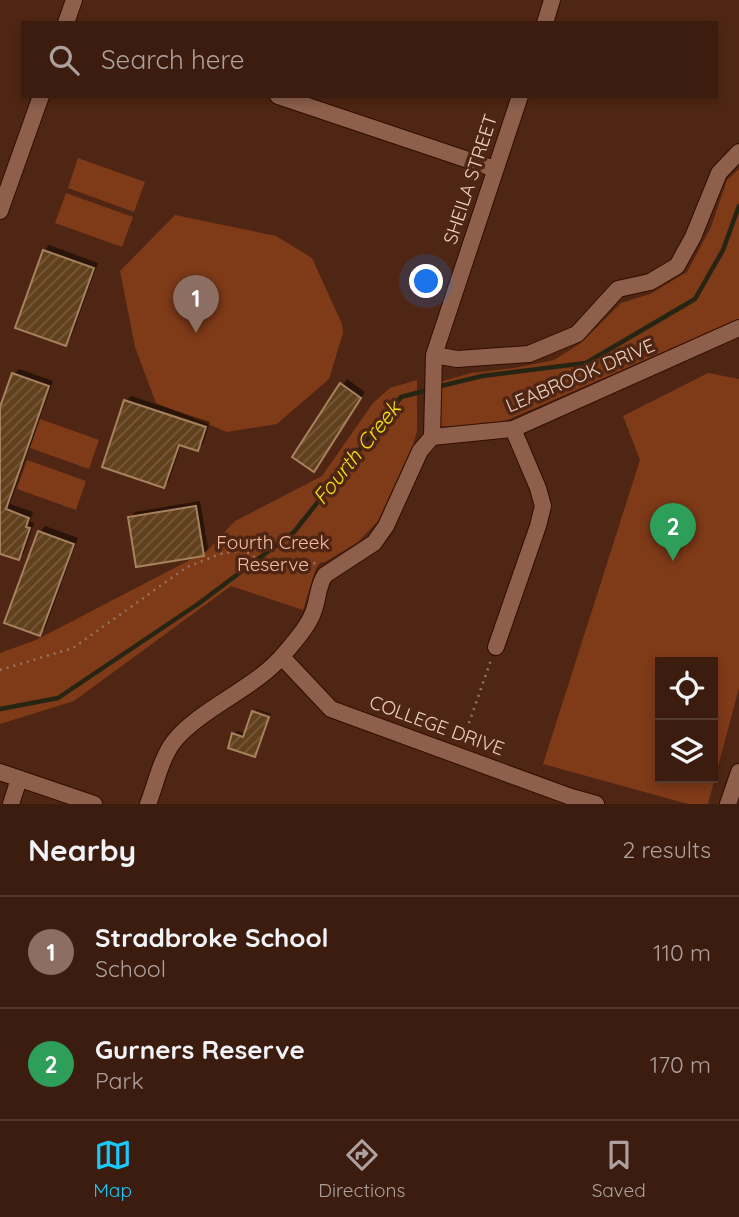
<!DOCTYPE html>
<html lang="en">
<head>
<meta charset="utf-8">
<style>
  :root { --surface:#3b1c0e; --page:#46291c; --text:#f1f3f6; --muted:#aca19e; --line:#543a2e; --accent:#1acafc }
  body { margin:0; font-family:Quicksand,sans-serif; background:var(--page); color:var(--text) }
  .controls { position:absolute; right:21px; bottom:21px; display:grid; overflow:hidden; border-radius:0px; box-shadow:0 4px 10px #0003 }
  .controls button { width:63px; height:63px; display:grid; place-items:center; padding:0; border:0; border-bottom:2px solid var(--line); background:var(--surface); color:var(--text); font:35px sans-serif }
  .you { position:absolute; left:427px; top:282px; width:24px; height:24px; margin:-18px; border:5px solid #fff; border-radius:50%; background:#1a73e8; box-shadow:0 0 0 10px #1a73e833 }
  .badge { display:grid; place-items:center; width:46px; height:46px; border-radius:50%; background:var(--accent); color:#fff; font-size:23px; font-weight:700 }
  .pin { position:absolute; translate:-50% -58px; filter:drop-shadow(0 2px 4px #0008) }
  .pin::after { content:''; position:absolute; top:37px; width:24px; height:21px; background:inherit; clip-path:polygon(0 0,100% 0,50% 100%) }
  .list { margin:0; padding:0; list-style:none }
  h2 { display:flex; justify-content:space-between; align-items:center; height:91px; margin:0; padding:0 28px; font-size:30px }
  h2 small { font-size:23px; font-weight:400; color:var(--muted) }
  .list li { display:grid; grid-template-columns:46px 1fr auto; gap:21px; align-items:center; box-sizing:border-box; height:112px; padding:0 28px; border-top:2px solid var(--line) }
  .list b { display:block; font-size:26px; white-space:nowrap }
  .list p { margin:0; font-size:23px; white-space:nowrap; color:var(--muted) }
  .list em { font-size:23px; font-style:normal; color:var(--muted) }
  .icon { flex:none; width:38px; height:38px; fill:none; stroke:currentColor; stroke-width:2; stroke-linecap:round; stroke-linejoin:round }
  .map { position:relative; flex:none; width:739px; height:804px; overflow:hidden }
  .search { position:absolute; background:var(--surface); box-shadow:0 4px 10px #0003; left:21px; right:21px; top:21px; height:77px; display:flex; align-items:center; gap:18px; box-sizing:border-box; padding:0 24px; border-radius:0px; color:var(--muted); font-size:26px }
  .sheet { height:315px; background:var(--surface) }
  nav { display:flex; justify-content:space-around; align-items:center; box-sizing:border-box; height:98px; border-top:2px solid var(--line); background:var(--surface); font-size:19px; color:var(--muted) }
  nav a { display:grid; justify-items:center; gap:4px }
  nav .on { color:var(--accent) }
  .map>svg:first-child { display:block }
  .green { fill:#7f3a18; fill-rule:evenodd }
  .shadow { fill:#0007 }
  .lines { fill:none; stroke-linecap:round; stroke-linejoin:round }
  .stream { stroke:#262412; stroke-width:4.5 }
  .building { fill:url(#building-hatch); stroke:#a7825e; stroke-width:2 }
  .street-casing { stroke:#330d00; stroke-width:18 }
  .path { stroke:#957363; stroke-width:2.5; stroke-dasharray:2 5; stroke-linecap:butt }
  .street { stroke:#8e604c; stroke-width:16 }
  .labels { text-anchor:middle; stroke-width:7; stroke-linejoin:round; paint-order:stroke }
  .street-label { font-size:19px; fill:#ead0c4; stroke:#4f2613 }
  .park-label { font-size:19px; fill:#f7bda4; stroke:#4f2613 }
  .water-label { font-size:21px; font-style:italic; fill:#f3e513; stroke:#4f2613 }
</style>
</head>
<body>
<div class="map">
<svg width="739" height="804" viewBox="0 0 739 804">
  <defs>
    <pattern id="building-hatch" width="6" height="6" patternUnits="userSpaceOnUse" patternTransform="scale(1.75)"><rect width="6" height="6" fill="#61401d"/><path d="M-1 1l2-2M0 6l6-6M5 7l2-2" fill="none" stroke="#785b3c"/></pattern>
  </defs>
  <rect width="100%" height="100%" fill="#4f2613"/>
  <path class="green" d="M78 158 145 182 134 212 68 188Z
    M739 169V319L505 421 484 427 438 426 440 382 471 373 514 368 554 360 581 343 621 303 650 294 687 272 711 227 727 180Z
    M66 193 133 217 122 247 55 223Z
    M175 215 276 236 312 258 342 324 343 333 329 379 277 424 227 432 156 403 135 347 120 271Z
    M708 373 739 379V688L708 804H688L543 764 640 460 623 416ZM660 662H713V778H660Z
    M417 380V431L413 445 378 521 358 542 325 562 320 563 316 568 303 610 231 586 74 701 0 724V653L36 640 207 551 235 521 322 476 373 403 390 388Z
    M40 419 99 440 89 469 30 448Z
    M27 460 86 481 76 510 17 489Z"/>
  <path class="shadow" d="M49 245 98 263 71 338 66 344 44 251Z
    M19 369 53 381 10 504 33 512 30 522 34 523 24 553 18 558 0 552V412L14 374Z
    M347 379 365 392 314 470 294 457Z
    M131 396 210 422 203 444 197 449 181 444 169 481 164 486 126 401Z
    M200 501 208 549 203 554 130 518 135 512Z
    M45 526 78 538 45 629 39 634 40 532Z
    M257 709 271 714 270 715 255 710Z
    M253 713 269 719 258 752 255 755 234 734 237 731 246 734Z"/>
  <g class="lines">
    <path class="stream" d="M437 387 482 376 586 363 695 299 723 250 739 206
      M0 709 58 698 198 604 294 532 401 397 428 390"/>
  </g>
  <path class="building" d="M43 250 94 268 66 346 15 328Z
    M12 373 49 386 6 509 29 518 26 527 30 528 19 560 0 554V407Z
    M340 383 361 398 314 472 292 457Z
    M124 400 206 427 198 451 179 445 164 488 102 467Z
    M196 506 204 556 136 567 128 517Z
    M38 531 74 544 40 636 4 623Z
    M252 711 269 717 255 757 228 748 232 733 243 737Z"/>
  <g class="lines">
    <defs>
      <path id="street" d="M66 23 74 0
        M545 23 552 0
        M278 96 495 169
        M0 211 41 96
        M434 355 457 359 529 354 577 334 618 289 650 282 677 266 693 237 719 173 739 152
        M432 437 513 429 739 328
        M496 647 538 526 543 506 538 488 513 429
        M282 657 331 709 571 797 596 804
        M0 772 94 804
        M11 804 19 779
        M148 804C156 784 161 757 175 740 203 707 256 688 284 654 294 642 309 626 314 610 318 599 318 585 325 575L374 543 386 526 420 451 432 437 434 355 520 96
        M728 804 739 772"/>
    </defs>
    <use href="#street" class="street-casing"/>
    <path class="path" d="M0 670 73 648 187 567 220 554 244 550 266 565 314 563 316 565
      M462 743 491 660"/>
    <use href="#street" class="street"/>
  </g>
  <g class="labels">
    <g class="street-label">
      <text transform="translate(470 179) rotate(-72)" y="7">SHEILA STREET</text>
      <text transform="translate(580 375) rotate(-23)" y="7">LEABROOK DRIVE</text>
      <text transform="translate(437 725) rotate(20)" y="7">COLLEGE DRIVE</text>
    </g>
    <g class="park-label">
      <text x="273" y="549">Fourth Creek<tspan x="273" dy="22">Reserve</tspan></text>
    </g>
    <g class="water-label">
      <text transform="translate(357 453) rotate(-51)" y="7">Fourth Creek</text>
    </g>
  </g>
</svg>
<div class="controls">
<button><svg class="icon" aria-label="locate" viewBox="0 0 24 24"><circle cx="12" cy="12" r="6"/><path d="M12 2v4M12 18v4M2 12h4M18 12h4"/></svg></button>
<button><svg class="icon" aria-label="layers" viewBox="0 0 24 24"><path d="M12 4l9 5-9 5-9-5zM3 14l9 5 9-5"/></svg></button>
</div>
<div class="you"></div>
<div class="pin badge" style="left:196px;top:333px;background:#8d6e63">1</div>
<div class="pin badge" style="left:673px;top:561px;background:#2e9e5b">2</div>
<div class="search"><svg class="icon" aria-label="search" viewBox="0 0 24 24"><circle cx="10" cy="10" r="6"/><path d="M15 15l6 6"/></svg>Search here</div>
</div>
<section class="sheet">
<h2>Nearby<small>2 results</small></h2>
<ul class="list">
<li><span class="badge" style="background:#8d6e63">1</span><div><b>Stradbroke School</b><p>School</p></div><em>110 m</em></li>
<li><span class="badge" style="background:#2e9e5b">2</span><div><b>Gurners Reserve</b><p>Park</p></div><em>170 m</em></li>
</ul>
</section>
<nav>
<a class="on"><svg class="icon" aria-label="map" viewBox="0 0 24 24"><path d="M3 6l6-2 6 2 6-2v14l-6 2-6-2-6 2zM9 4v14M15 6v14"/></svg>Map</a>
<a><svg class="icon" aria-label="directions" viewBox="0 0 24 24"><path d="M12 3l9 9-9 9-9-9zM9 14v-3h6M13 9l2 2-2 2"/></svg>Directions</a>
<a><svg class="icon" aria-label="saved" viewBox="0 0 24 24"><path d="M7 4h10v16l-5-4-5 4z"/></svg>Saved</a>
</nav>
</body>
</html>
